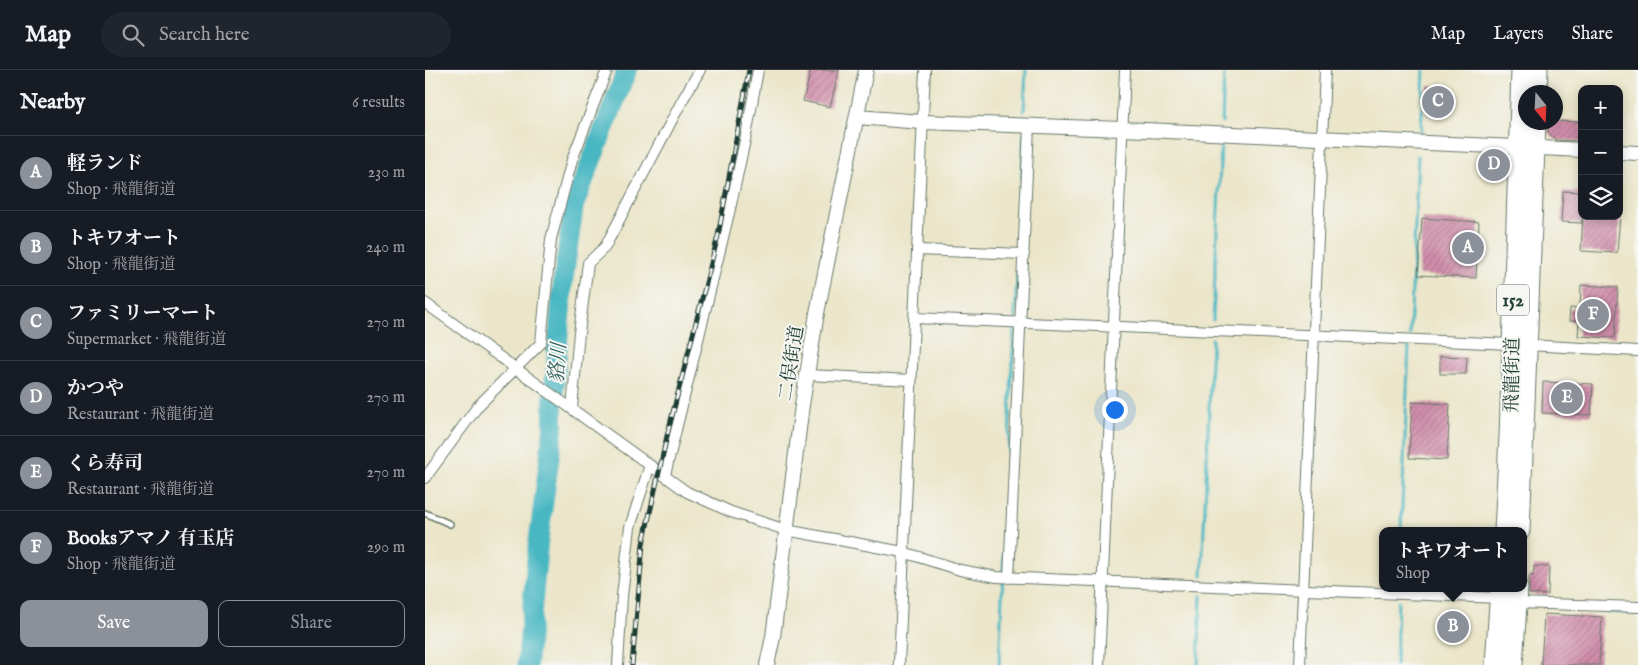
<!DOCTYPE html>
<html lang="en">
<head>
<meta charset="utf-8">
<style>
  :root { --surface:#171b24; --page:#20242c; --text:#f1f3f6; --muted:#9ea1a6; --line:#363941; --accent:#8c9099 }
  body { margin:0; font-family:"IM FELL English","Noto Serif JP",serif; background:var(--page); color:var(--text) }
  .controls { position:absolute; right:15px; top:15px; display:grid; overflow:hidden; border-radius:10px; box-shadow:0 2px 12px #0003 }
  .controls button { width:45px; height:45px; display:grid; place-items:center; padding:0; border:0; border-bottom:1px solid var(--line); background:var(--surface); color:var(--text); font:25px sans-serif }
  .compass { position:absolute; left:1093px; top:15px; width:45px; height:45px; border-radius:50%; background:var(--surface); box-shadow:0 2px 12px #0003; rotate:162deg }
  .you { position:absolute; left:689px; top:339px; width:18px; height:18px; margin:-12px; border:4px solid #fff; border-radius:50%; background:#1a73e8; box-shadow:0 0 0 8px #1a73e833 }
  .badge { display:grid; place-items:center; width:32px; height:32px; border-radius:50%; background:var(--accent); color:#fff; font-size:16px; font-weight:700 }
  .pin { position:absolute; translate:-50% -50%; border:2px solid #fff; box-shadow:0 1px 5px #0006 }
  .popup { position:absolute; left:954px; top:457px; width:148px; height:65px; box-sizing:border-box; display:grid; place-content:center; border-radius:10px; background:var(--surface); filter:drop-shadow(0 1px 4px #0005); font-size:16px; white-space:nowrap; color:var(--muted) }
  .popup b { font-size:19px; color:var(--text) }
  .popup::after { content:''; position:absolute; left:50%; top:100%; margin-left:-10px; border:10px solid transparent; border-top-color:var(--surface) }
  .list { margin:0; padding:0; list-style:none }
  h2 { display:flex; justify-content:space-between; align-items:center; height:65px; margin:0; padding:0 20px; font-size:21px }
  h2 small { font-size:16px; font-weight:400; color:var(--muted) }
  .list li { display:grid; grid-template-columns:32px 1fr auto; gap:15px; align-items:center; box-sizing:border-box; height:75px; padding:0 20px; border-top:1px solid var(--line) }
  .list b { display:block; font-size:19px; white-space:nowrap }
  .list p { margin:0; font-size:16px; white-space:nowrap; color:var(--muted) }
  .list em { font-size:16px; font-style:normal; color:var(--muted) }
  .actions { display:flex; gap:10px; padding:15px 20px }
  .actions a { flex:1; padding:11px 0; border:1px solid var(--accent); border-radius:10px; text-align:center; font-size:18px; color:var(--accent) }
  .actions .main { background:var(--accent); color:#fff }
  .icon { flex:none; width:28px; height:28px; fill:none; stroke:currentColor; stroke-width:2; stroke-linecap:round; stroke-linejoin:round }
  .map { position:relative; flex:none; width:1213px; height:595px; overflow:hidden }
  header { display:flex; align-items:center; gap:30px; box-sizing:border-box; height:70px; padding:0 25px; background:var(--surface); border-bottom:1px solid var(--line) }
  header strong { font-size:24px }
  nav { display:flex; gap:28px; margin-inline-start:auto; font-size:18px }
  .search { width:350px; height:45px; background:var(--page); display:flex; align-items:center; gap:12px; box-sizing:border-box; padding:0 18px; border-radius:28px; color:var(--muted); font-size:19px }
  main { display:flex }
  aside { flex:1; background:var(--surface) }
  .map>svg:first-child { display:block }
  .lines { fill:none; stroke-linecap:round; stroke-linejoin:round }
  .stream { stroke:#49b7c2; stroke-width:3 }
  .river { stroke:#49b7c2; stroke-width:20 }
  .building { fill:url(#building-hatch) }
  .lane-casing { stroke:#667868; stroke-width:8 }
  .street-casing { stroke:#667868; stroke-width:12 }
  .secondary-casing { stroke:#667868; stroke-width:16 }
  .highway-casing { stroke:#667868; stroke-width:21 }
  .lane { stroke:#fff; stroke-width:5 }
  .street { stroke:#fff; stroke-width:10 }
  .secondary { stroke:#fff; stroke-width:14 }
  .highway { stroke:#fff; stroke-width:19 }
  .rail-casing { stroke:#1f3d34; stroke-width:5 }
  .rail { stroke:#f6f6f2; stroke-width:3; stroke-dasharray:9; stroke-linecap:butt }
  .labels { text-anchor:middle; stroke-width:4; stroke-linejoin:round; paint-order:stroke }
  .shield { fill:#f6f6f2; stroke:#60746d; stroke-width:1 }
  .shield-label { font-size:18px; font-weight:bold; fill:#1f3d34 }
  .street-label { font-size:19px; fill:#1f3d34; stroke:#f6f6f2 }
  .water-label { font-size:20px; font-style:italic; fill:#2a5c58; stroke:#f6f6f2 }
</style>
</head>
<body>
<header>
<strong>Map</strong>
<div class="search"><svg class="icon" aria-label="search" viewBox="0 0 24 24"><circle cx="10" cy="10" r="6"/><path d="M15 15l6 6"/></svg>Search here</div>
<nav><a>Map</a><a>Layers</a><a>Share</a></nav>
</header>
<main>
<aside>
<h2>Nearby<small>6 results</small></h2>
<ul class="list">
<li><span class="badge">A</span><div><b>軽ランド</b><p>Shop · 飛龍街道</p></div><em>230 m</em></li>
<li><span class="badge">B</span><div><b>トキワオート</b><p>Shop · 飛龍街道</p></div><em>240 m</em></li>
<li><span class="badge">C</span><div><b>ファミリーマート</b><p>Supermarket · 飛龍街道</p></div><em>270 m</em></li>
<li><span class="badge">D</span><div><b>かつや</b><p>Restaurant · 飛龍街道</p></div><em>270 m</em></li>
<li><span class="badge">E</span><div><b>くら寿司</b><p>Restaurant · 飛龍街道</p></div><em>270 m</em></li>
<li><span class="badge">F</span><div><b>Booksアマノ 有玉店</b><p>Shop · 飛龍街道</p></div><em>290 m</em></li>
</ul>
<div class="actions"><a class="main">Save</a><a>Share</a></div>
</aside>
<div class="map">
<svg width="1213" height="595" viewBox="0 0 1213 595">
  <defs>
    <pattern id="building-hatch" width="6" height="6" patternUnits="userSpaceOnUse" patternTransform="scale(1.25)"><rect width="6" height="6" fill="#d18eab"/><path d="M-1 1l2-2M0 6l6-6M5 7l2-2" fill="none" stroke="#a9758c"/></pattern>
  </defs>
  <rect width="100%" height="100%" fill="#f6f6f2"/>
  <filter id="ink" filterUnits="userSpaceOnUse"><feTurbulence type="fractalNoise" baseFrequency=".02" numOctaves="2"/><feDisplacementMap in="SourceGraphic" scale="10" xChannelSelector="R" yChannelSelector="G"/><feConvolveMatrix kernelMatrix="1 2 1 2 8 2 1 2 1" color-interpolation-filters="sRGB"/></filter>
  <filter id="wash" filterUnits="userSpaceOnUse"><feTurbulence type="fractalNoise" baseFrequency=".0096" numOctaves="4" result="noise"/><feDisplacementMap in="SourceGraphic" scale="20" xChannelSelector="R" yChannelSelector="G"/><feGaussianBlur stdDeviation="1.12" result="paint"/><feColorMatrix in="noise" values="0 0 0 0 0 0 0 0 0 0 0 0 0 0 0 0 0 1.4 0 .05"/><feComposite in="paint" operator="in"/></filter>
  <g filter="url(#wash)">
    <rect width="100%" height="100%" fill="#ebe6ca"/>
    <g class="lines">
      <path class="stream" d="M599 41 601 0
        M797 53 799 0
        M996 62 999 0
        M590 248 599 64
        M788 250 796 73
        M985 265 993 86
        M976 461 984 275
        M777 506 787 269
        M974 519V518
        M1182 542 1213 543
        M574 595 589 256
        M773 595 776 526
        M971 595 973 531"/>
      <path class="river" d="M102 595 113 474 128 361V332L138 212 149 135 202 0"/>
    </g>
    <g id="blocks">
      <path class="building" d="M386 0H414L405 37 378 31Z
        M1003 16 1020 17V45L1002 44Z
        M1130 51 1157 52V71L1131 70 1123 62 1124 52H1130Z
        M1055 90 1077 91 1076 105 1055 104Z
        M1138 121 1157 122V153L1136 152Z
        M1158 146H1195L1192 183 1156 181Z
        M997 148 1054 152 1051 208 993 205Z
        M1156 215 1193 217 1190 268 1153 266 1154 251H1144L1145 238 1155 239Z
        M1015 286 1042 287 1041 304H1015Z
        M1118 312 1168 314 1166 345 1117 343Z
        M987 332 1025 334 1022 390 984 388Z
        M1109 496 1124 497 1123 525 1104 524V506H1108Z
        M1119 544 1177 547 1174 595H1116Z
        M1021 552 1038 554 1037 565 1020 564Z"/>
    </g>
  </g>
  <g filter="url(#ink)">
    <use href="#blocks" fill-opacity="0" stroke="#667868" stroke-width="1"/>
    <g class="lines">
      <defs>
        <path id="lane" d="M0 443 25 454"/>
        <path id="street" d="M492 180 599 184
          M0 233 262 422 306 442 361 460 478 482 535 500 572 507 1075 528 1092 533 1213 537
          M489 248 1086 274
          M1102 275 1213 281
          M382 305 486 310
          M147 338 154 263 163 193 180 177 258 29 275 0
          M240 405 305 139 322 61 333 0
          M0 408 53 336 116 273 126 169 147 90 182 0
          M584 508 604 56
          M193 595 197 526 205 457 225 395
          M474 595 500 0
          M674 595 700 0
          M875 595 900 0"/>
        <path id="secondary" d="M432 47 497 52 698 59 1157 80
          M1194 82 1213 83
          M342 595 348 567 377 335 392 243 441 0"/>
        <path id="highway" d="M1112 22 1113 0
          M1079 461 1084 367 1096 0
          M1095 461 1111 52
          M1070 595 1075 518
          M1088 595 1093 518"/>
      </defs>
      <use href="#lane" class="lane-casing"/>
      <use href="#street" class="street-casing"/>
      <use href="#secondary" class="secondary-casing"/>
      <use href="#highway" class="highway-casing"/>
      <use href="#lane" class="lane"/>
      <use href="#street" class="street"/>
      <use href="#secondary" class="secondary"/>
      <use href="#highway" class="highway"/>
      <defs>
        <path id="rail" d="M207 595 218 474 242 366 293 166 324 0"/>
      </defs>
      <use href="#rail" class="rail-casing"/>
      <use href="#rail" class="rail"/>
    </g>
  </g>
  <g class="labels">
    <rect class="shield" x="1072" y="214.5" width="32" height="31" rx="4"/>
    <g class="shield-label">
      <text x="1088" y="236">152</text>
    </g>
    <g class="street-label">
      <text transform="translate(365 293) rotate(-81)" y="7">二俣街道</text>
      <text transform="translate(1086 305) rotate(-89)" y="7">飛龍街道</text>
    </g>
    <g class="water-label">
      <text transform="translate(132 293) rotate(-86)" y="7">貉川</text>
    </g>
  </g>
</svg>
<div class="controls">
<button>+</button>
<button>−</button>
<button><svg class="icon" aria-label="layers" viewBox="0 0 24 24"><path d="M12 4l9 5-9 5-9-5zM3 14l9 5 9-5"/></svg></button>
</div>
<svg class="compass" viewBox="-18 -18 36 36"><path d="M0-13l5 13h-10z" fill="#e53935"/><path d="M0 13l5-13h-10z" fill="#9ea1a6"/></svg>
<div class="you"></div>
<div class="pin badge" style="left:1043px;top:178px">A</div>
<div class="pin badge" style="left:1028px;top:557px">B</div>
<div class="popup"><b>トキワオート</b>Shop</div>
<div class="pin badge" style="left:1013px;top:32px">C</div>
<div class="pin badge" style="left:1069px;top:95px">D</div>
<div class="pin badge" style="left:1142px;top:328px">E</div>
<div class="pin badge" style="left:1168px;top:245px">F</div>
</div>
</main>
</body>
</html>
